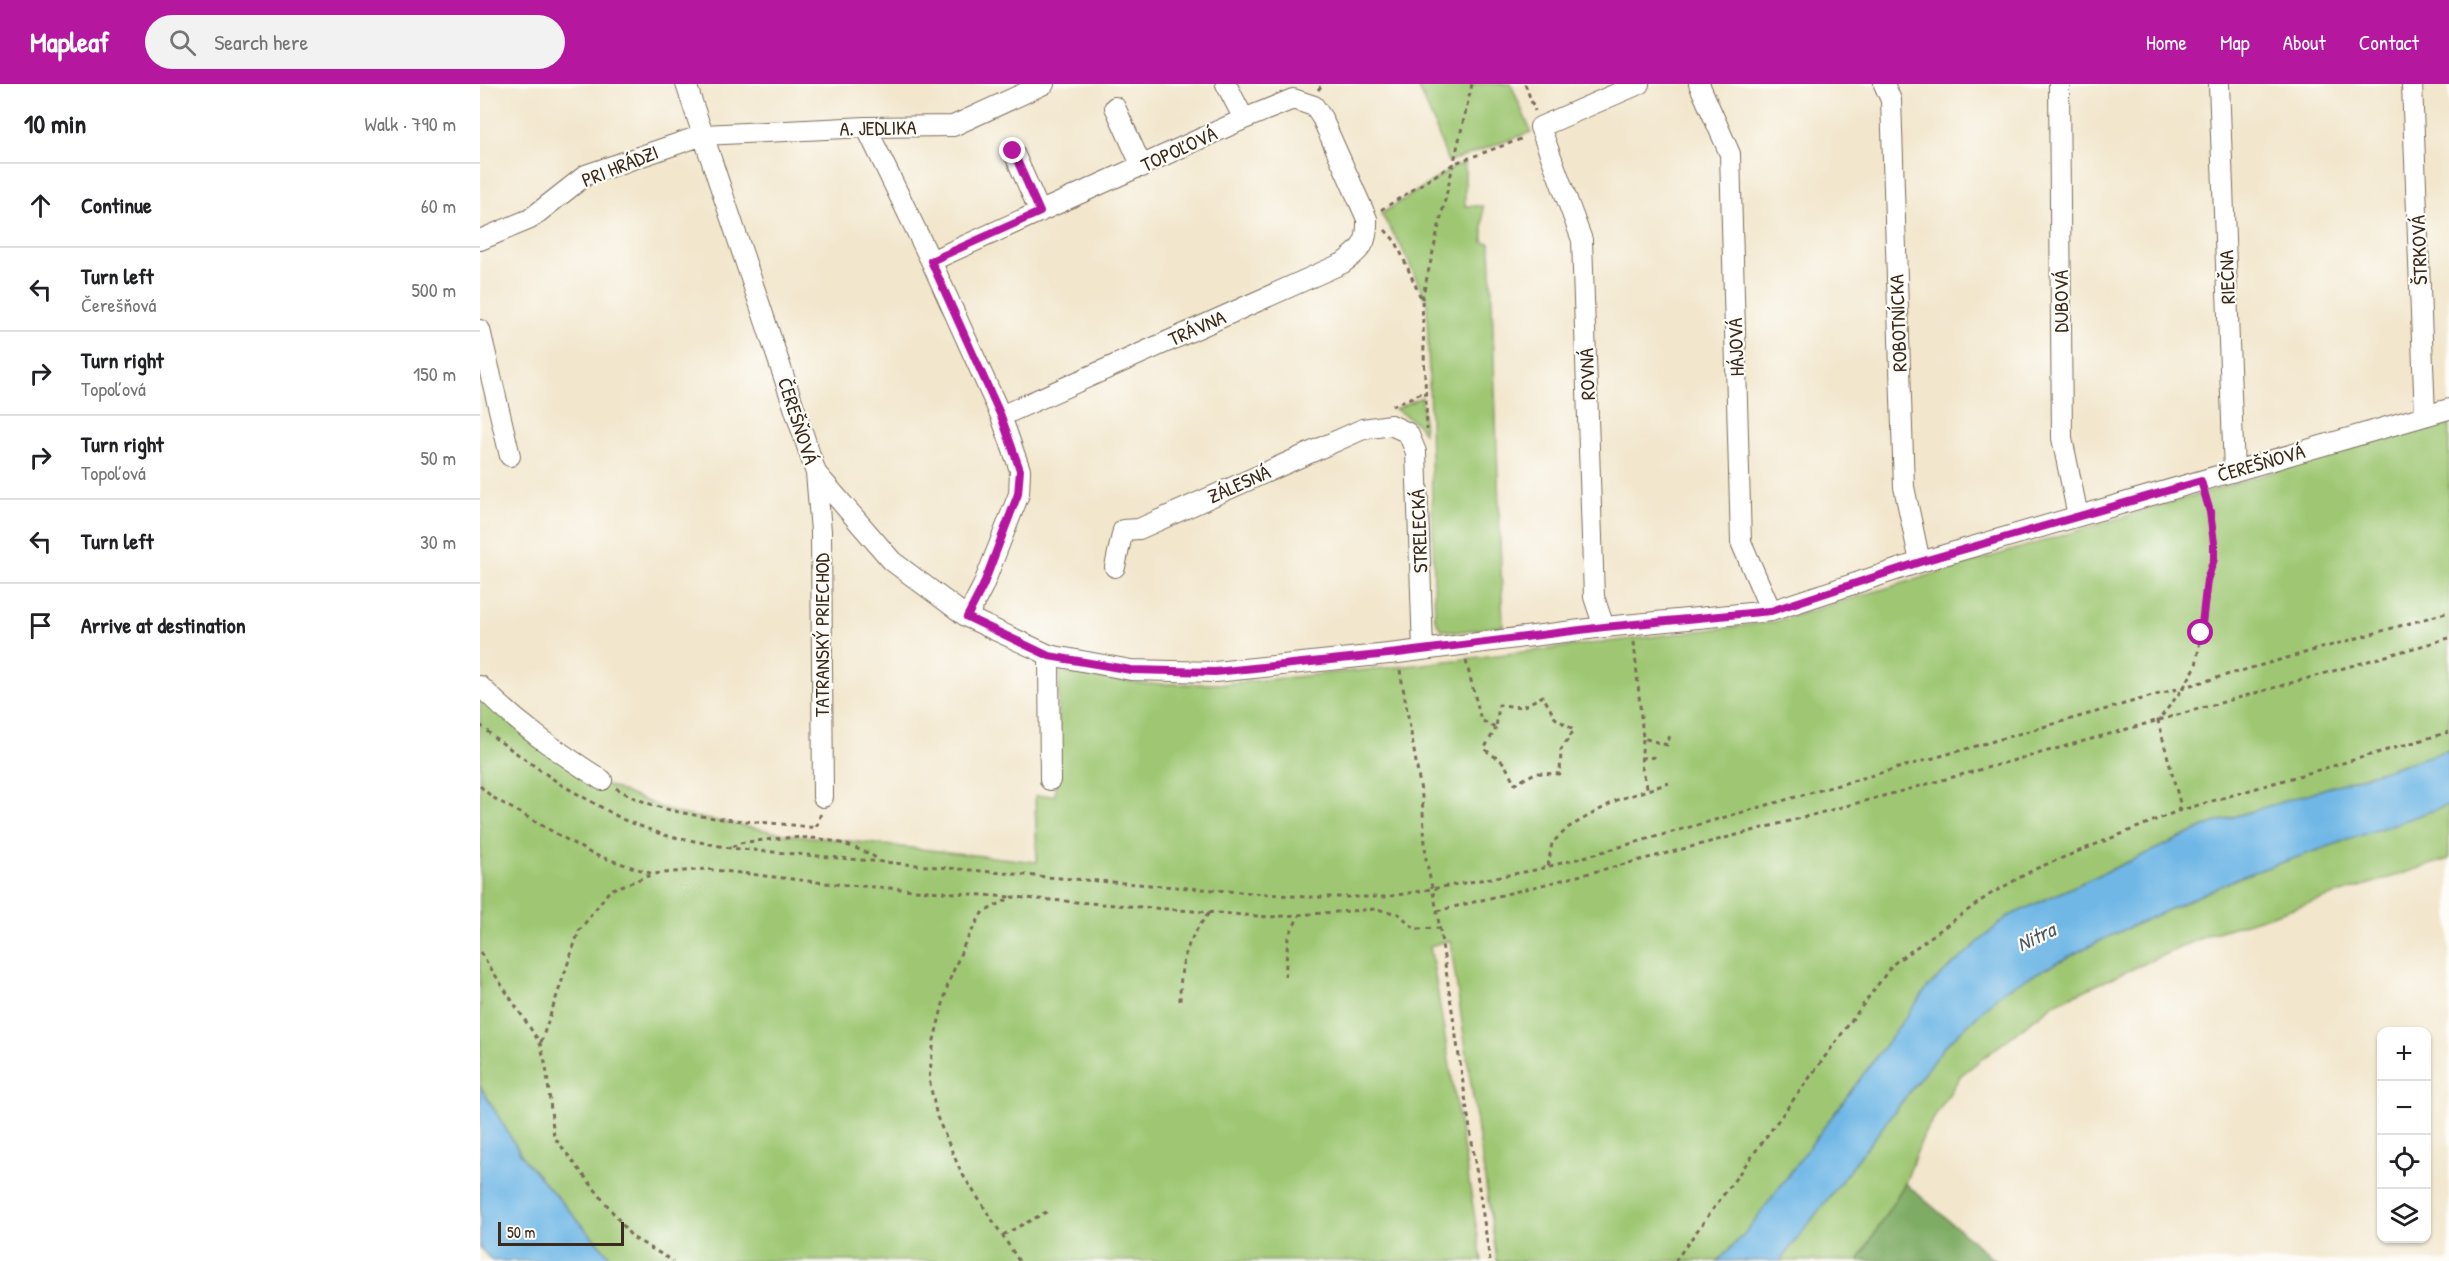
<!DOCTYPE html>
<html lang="en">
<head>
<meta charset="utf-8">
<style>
  :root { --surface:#fff; --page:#f2f2f2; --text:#202124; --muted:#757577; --line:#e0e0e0; --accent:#b5179e }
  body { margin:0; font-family:"Patrick Hand",sans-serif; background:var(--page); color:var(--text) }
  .controls { position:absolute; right:18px; bottom:18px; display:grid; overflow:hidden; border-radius:12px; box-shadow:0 2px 4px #0004 }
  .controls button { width:54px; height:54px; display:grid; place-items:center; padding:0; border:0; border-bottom:2px solid var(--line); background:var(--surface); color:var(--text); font:30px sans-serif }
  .scale { position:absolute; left:18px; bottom:15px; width:126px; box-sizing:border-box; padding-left:6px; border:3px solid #3b2a1e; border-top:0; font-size:16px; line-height:21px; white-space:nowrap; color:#3b2a1e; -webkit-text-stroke:4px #fdfcf7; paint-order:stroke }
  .stop { position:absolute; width:18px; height:18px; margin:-14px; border:4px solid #b5179e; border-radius:50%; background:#fff }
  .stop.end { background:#b5179e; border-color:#fff; box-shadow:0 2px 6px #0008 }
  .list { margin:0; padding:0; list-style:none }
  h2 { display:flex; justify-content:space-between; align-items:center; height:78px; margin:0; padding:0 24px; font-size:26px }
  h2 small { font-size:20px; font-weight:400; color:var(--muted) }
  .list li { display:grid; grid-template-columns:39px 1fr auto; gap:18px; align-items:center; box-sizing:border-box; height:84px; padding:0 24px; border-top:2px solid var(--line) }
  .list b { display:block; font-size:22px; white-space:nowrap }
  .list p { margin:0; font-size:20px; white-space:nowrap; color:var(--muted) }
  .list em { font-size:20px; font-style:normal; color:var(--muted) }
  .icon { flex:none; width:33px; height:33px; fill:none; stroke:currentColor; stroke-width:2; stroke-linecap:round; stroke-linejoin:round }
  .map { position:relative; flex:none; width:1969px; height:1177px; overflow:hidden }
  header { display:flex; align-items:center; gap:36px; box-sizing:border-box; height:84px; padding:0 30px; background:var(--accent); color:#fff }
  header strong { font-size:28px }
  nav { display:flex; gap:33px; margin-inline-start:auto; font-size:21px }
  .search { width:420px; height:54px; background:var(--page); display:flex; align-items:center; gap:15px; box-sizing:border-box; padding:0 21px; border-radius:33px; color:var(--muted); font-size:22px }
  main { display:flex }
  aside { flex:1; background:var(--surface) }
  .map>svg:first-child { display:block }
  .green { fill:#9fc773; stroke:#6d7848; stroke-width:1.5 }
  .forest { fill:#7fac65; stroke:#5d6b42; stroke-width:1.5 }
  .water { fill:#6fb7e6; stroke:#557082; stroke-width:1.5 }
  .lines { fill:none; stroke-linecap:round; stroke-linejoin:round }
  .minor-casing { stroke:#7b6c5b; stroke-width:22 }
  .path { stroke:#7b6c5b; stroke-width:3; stroke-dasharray:4.5 4.5; stroke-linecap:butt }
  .minor { stroke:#fff; stroke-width:20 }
  .route { stroke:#b5179e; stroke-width:8 }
  .labels { text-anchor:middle; stroke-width:4.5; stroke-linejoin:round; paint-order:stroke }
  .street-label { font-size:20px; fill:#3b2a1e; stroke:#fdfcf7 }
  .water-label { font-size:21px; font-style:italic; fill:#4d5b64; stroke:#fdfcf7 }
</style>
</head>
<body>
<header>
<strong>Mapleaf</strong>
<div class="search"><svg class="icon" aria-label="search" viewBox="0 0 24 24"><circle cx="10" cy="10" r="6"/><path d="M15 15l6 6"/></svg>Search here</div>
<nav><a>Home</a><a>Map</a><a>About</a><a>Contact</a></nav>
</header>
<main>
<aside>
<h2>10 min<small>Walk · 790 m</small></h2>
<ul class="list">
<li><svg class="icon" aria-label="ahead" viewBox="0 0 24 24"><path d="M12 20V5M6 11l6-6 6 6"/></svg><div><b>Continue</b></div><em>60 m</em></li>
<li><svg class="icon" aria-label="left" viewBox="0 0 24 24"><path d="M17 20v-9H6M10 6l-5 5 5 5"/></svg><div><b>Turn left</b><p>Čerešňová</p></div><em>500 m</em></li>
<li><svg class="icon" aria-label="right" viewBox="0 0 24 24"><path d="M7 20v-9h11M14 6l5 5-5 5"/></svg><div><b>Turn right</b><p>Topoľová</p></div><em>150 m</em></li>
<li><svg class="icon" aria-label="right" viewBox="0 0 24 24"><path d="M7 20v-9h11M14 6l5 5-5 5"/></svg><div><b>Turn right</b><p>Topoľová</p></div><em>50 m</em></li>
<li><svg class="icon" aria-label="left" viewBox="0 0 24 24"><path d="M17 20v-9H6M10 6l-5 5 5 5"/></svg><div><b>Turn left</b></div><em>30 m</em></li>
<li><svg class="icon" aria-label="arrive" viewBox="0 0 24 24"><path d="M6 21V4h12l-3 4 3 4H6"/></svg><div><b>Arrive at destination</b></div></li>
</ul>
</aside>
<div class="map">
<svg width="1969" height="1177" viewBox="0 0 1969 1177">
  <rect width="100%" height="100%" fill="#fdfcf7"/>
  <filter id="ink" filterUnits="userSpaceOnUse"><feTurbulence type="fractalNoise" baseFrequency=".0167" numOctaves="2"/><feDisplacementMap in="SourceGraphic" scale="12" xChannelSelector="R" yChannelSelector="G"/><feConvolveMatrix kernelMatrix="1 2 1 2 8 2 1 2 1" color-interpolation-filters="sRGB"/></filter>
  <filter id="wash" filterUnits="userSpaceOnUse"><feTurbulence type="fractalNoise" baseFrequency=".008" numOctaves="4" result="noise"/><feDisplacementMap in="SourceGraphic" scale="24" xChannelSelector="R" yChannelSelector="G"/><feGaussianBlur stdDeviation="1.35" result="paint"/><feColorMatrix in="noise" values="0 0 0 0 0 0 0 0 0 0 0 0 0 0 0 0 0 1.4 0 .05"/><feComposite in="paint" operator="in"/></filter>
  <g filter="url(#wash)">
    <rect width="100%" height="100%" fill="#f2e6cc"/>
    <path class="green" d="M937 0H1031L1051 48 968 78 954 39Z
      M985 79V122H1003V158L1010 159 1023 542 975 548 961 545 955 535 947 218 920 160 901 130 976 82Z
      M942 313 944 349 938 340 915 325Z
      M1969 335V666L1731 740 1527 833 1267 1147 1238 1177H1017L970 856 950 862 1002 1177H134L45 1077 0 1002V604L127 701 195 729 306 750 557 778 555 712 575 711 580 588 666 600H743L926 582 1294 538Z
      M1969 721V775L1728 851 1574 920 1481 991 1444 1050 1425 1099 1378 1177H1300L1463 964 1524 906 1617 858 1760 793Z"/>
    <path class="forest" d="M1425 1099 1516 1177H1378Z"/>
    <path class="water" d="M1969 666V721L1760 793 1617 858 1524 906 1463 964 1300 1177H1238L1267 1147 1448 903 1527 833 1731 740Z
      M0 1002 45 1077 134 1177H12L0 1164Z"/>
  </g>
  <g filter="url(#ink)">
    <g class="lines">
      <defs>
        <path id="minor" d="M206 0 336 389 412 477 487 533 569 571 651 586 735 588 918 569 1124 543 1291 527 1440 478 1969 325
          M746 0 764 35
          M1219 0 1250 70 1261 458 1291 527
          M1404 0 1411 16 1424 403 1440 478
          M1579 0 1582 354 1598 432
          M1739 0 1754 387
          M1932 0 1945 332
          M635 23 662 83
          M386 43 451 177 521 332 540 386 539 410 503 502 487 533
          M533 67 560 128
          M0 156 50 135 106 91 223 51 386 43 473 42 564 0
          M451 177 764 35 813 15 834 22 842 34 887 135C888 159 882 165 863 179L521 332
          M0 246 30 372
          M336 389 341 447 343 713
          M635 483 643 446 659 445 883 345 911 341 928 349 936 368 943 566
          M1124 543 1114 513 1102 156 1060 43 1159 0
          M569 571 570 696
          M0 602C40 642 75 666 122 696"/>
      </defs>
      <use href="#minor" class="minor-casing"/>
      <path class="path" d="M1045 0 1055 27
        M838 6 843 0
        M901 126 975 79 1044 54
        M905 146 916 158 942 216 947 346
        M942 215 992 0
        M912 322 944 308
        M1154 558 1163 654 1187 661 1190 651
        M986 577 1001 636 1016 644 1019 621 1042 623 1063 612 1075 634 1094 646 1081 666 1080 690 1055 689 1035 700 1024 679 1004 665 1016 644
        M920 586 942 713 946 775 957 827 1010 1177
        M0 641 15 654 80 700 144 736 184 751 250 764 567 793 825 813H904L924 810 1055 786 1097 775 1969 528
        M1163 655 1161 681 1168 706
        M1161 674 1178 673
        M0 702 12 713 112 770 173 790 226 785 354 800 530 813
        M136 704C195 740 269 734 336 744L341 729
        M1698 727 1700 719 1678 637 1704 603 1716 582 1724 530 1726 503 1734 475V459L1726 413
        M252 763 259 759C302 754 334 748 375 764 384 768 394 770 399 778
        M1068 782 1072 759 1089 743 1137 716 1189 699
        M957 827C1297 744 1633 650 1969 554
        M0 868 60 959 66 982 74 1053 152 1153 193 1177
        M805 893 808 853 819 832
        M700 917C700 880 705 858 729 829
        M61 958 99 847 130 806 171 791
        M523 1151 570 1126
        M539 1177 481 1088 457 1033 449 995 454 956 468 900 484 861 502 829 532 813 790 833 896 825 919 830 935 845 960 844
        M1195 1177 1413 880 1509 811 1555 785 1698 727 1969 648"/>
      <use href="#minor" class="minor"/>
    </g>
  </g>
  <g class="lines" filter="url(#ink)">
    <path class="route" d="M533 67 560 128 451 177 521 332 540 386 538 410 503 502 487 533 569 572 651 586 735 588 918 569 1124 543 1291 527 1440 478 1721 397 1730 428 1734 459V475L1727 496 1721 549"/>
  </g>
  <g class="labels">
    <g class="street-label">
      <text transform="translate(398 44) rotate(-1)" y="7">A. JEDLIKA</text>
      <text transform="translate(699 65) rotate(-25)" y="7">TOPOĽOVÁ</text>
      <text transform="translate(140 82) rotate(-22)" y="7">PRI HRÁDZI</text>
      <text transform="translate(1939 166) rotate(-92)" y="7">ŠTRKOVÁ</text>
      <text transform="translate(1747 193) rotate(-92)" y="7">RIEČNA</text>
      <text transform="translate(1581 217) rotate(-90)" y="7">DUBOVÁ</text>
      <text transform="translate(1418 239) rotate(-92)" y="7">ROBOTNÍCKA</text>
      <text transform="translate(717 244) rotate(-24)" y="7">TRÁVNA</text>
      <text transform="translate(1256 263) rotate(-92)" y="7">HÁJOVÁ</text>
      <text transform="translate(1107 290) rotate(-92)" y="7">ROVNÁ</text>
      <text transform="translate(318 337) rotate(72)" y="7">ČEREŠŇOVÁ</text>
      <text transform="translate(1781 379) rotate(-16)" y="7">ČEREŠŇOVÁ</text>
      <text transform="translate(759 400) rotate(-24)" y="7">ZÁLESNÁ</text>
      <text transform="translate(939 447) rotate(-92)" y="7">STRELECKÁ</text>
      <text transform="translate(342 551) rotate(-90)" y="7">TATRANSKÝ PRIECHOD</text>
    </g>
    <g class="water-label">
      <text transform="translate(1556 853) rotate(-26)" y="7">Nitra</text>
    </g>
  </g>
</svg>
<div class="controls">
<button>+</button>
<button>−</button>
<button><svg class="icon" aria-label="locate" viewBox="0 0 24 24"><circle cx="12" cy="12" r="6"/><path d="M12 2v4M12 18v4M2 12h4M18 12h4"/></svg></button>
<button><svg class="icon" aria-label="layers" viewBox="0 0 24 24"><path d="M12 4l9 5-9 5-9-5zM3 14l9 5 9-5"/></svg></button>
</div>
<div class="scale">50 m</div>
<div class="stop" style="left:1721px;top:549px"></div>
<div class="stop end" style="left:533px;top:67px"></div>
</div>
</main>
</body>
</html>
